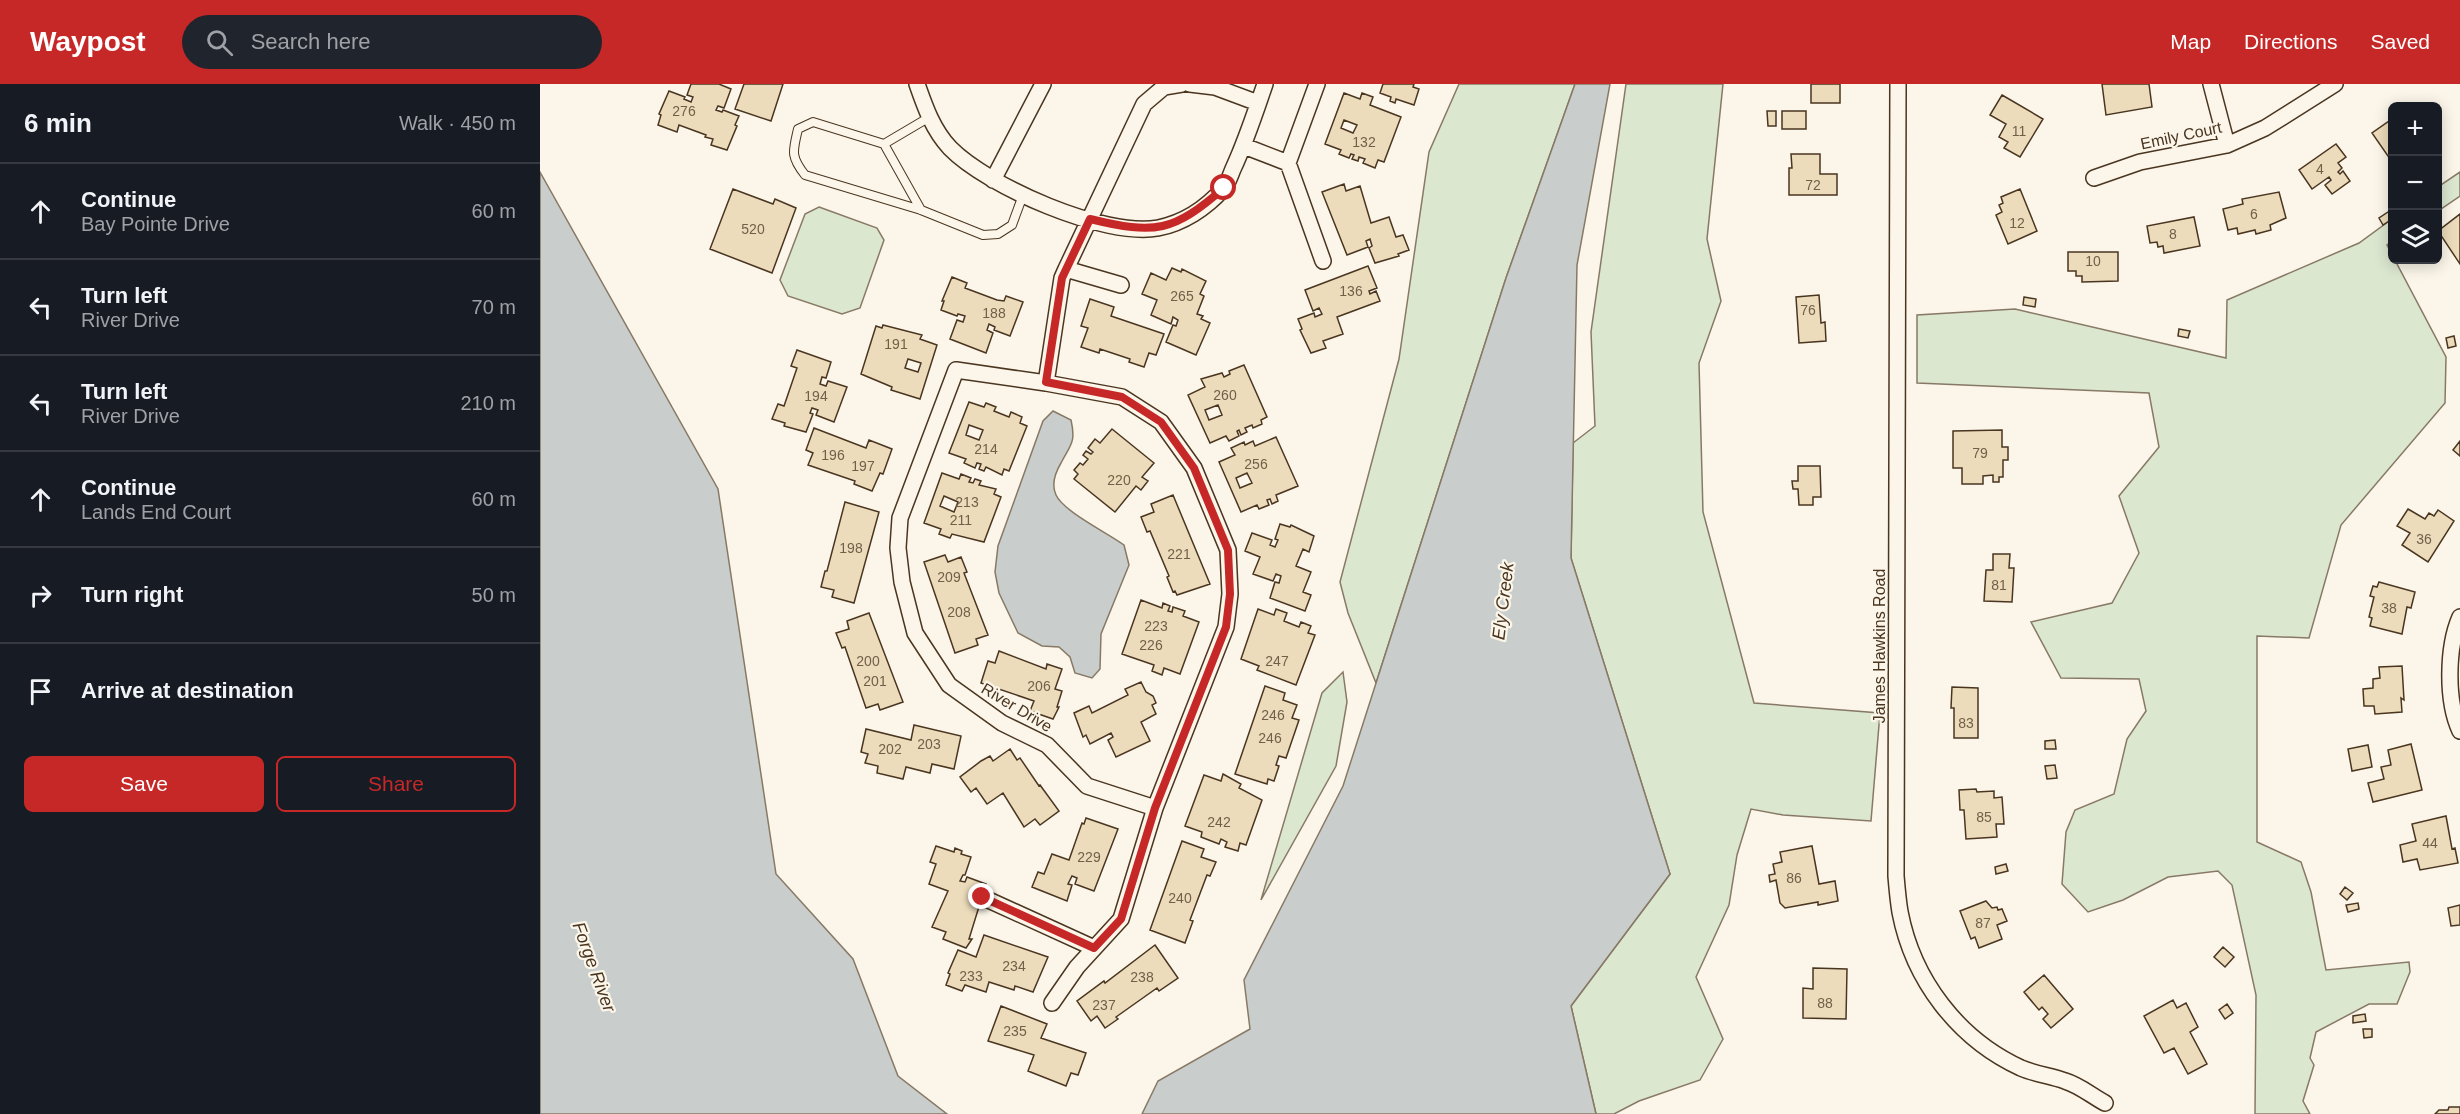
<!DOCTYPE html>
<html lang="en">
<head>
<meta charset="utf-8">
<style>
  :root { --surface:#171b24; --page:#20242c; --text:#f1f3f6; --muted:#9ea1a6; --line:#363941; --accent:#c62828 }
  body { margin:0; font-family:Arial,sans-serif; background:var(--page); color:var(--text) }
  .controls { position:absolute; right:18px; top:18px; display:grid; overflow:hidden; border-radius:9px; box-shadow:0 3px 15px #0003 }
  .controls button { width:54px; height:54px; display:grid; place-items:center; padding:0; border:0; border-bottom:2px solid var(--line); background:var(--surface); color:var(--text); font:30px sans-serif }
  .stop { position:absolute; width:18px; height:18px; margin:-14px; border:4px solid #c62828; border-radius:50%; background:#fff }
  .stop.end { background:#c62828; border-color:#fff; box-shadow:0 2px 6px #0008 }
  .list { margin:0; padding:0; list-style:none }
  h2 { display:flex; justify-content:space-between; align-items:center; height:78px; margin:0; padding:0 24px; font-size:26px }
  h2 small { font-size:20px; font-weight:400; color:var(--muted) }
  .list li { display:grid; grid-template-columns:39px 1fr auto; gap:18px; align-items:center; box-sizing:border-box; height:96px; padding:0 24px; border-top:2px solid var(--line) }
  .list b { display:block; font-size:22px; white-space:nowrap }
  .list p { margin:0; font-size:20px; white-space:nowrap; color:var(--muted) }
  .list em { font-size:20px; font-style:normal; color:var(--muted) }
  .actions { display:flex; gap:12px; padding:18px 24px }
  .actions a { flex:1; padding:14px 0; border:2px solid var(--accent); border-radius:9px; text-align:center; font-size:21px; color:var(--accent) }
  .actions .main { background:var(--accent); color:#fff }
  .icon { flex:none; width:33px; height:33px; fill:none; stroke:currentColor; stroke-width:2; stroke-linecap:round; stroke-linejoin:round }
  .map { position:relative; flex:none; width:1920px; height:1030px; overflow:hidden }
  header { display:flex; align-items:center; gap:36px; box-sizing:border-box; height:84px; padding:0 30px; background:var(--accent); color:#fff }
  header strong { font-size:28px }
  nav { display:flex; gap:33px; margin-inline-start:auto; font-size:21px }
  .search { width:420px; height:54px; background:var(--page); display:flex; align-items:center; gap:15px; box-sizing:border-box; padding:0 21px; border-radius:33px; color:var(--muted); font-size:22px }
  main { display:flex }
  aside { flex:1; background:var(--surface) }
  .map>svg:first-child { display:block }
  .green { fill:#dce7d0; stroke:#887966; stroke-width:1.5 }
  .water { fill:#c9cecd; stroke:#887966; stroke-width:1.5 }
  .building { fill:#ecdcbc; stroke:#4a3520; stroke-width:1.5; fill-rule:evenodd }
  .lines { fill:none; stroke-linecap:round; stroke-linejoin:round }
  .lane-casing { stroke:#4a3520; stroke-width:10 }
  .street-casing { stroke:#4a3520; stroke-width:18 }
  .lane { stroke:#fbf6e9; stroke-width:8 }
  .street { stroke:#fbf6e9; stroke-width:15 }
  .route { stroke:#c62828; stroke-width:8 }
  .labels { text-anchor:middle; stroke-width:4.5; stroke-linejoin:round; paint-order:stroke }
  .number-label { font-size:14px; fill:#725f47 }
  .street-label { font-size:16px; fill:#4a3520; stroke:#fbf6e9 }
  .water-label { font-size:18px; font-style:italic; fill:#4a3520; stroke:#fbf6e9 }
</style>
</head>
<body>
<header>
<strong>Waypost</strong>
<div class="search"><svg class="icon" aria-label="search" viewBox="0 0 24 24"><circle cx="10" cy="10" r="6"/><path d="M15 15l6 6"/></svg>Search here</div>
<nav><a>Map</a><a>Directions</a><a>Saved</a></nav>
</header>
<main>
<aside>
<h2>6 min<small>Walk · 450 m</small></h2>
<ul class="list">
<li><svg class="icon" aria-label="ahead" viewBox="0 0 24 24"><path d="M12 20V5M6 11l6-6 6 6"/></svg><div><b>Continue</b><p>Bay Pointe Drive</p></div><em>60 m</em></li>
<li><svg class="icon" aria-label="left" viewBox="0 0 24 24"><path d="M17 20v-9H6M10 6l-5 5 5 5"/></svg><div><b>Turn left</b><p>River Drive</p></div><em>70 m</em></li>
<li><svg class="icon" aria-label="left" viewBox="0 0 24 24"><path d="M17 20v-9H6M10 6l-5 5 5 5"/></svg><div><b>Turn left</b><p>River Drive</p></div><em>210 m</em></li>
<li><svg class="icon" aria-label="ahead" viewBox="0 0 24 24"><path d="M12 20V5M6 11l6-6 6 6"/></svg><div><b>Continue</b><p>Lands End Court</p></div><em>60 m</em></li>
<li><svg class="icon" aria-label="right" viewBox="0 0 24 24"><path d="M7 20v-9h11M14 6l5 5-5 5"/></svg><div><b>Turn right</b></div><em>50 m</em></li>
<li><svg class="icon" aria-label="arrive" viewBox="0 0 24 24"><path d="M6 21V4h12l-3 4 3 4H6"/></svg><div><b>Arrive at destination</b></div></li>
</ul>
<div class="actions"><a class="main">Save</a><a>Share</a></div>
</aside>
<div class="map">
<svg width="1920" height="1030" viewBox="0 0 1920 1030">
  <rect width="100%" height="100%" fill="#fbf6e9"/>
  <path class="green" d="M919 0H1035L966 194 836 599 808 529 800 498 859 275 889 68Z
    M1086 0H1183L1167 155 1181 217 1159 279 1163 428 1214 619 1340 629 1331 737 1243 731 1211 725 1197 771 1189 821 1156 893 1183 955 1160 996 1099 1017 1074 1030H1056L1031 922 1130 790 1031 474 1033 359 1055 342 1051 248Z
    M1920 88V112L1898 127V103Z
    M279 123 337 144 344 156 320 224 302 230 248 212 240 196 265 130Z
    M1852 135V157L1847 161 1906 273 1905 319 1801 441 1769 554 1717 552V758L1761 778 1771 808 1786 886 1869 878 1870 888 1857 920H1829L1776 948 1770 974 1774 981 1763 1017 1770 1030H1715L1716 911 1692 801 1678 787 1628 793 1583 816 1548 828 1522 800 1526 748 1535 726 1574 710 1587 655 1606 627 1599 595 1521 594 1491 538 1572 519 1599 469 1579 412 1619 363 1609 309 1377 299V231L1475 225 1686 274 1687 216 1819 159Z
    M803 588 807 618 796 682 721 816 782 609Z"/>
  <path class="water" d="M1035 0H1070L1037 181 1031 474 1130 790 1031 922 1056 1030H602L618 997 710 945 704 896 803 702 966 194Z
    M0 88 178 405 236 790 313 875 358 992 407 1030H0Z
    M513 327 531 336C536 358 531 360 521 379 515 389 511 400 516 411 524 428 568 449 584 461L589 481 561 550 560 585 552 594 535 589 530 573 519 563 502 562 478 549 459 509 455 488 458 462 503 337Z"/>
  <path class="building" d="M151 0H179L191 5 184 24 178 22 176 26 182 28 183 26 199 32 195 41 197 42 187 66 171 61 173 55 165 53 166 51 139 41 137 48 118 41 121 31 119 30 129 7 145 13 144 15 151 18 153 13 147 11Z
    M204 0H243L231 37 195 25Z
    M843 0H874L873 3 879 5 874 21 856 15 855 19 850 17 851 13 840 9Z
    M1271 0H1300V19H1271Z
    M1562 0H1609L1612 23 1566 31Z
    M804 9 820 15 822 9 833 13 830 21 861 33 844 78 838 76 835 84 823 79 825 75 819 73 818 77 812 75 814 71 811 70 809 74 799 70 801 66 785 60ZM804 36 817 41 813 49 801 44Z
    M1462 11 1503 35 1480 73 1464 64 1468 58 1459 53 1466 40 1450 31Z
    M1227 27H1236V42H1228Z
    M1242 27H1266V45H1242Z
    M1852 35V76L1850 75 1832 49Z
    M1796 60 1806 73 1798 79 1802 84 1798 88 1800 90 1803 87 1810 97 1792 110 1785 101 1791 96 1789 93 1772 105 1759 86Z
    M1251 70H1280V90H1297V111H1249V84H1252Z
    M804 100 806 107 820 102 831 139 849 133 856 153 863 151 869 166 858 170 859 172 835 179 829 164 832 162 830 155 826 157 828 163 807 171 782 108Z
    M193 105 233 120 235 115 256 124 232 189 170 165Z
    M1480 105 1497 147 1468 160 1456 131 1462 128 1459 121 1463 119 1461 113Z
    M1739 108 1746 134 1730 141 1731 146 1716 150 1715 146 1698 150 1697 144 1688 146 1683 125 1703 120 1702 115Z
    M1848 128 1852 135 1843 141 1839 134Z
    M1920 130V180L1898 147Z
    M1654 133 1660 162 1624 169 1623 162 1618 163 1617 158 1610 159 1607 142Z
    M1528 168H1578V197L1542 198V192H1536V187H1528Z
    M828 182 837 204 829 207 830 210 836 207 840 217 797 233 803 250 783 257 786 264 771 269 760 246 762 245 758 235 774 229 775 233 782 230 779 224 773 227 765 206Z
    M632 184 641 188 642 185 666 197 660 210 664 212 657 230 663 232 661 235 670 239 656 271 626 258 633 241 636 242 638 236 633 233 631 240 611 231 617 216 602 210 611 189 626 196Z
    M412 193 427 199 425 204 457 216 464 217 466 212 483 218 470 252 454 246 455 243 449 240 447 246 453 249 446 269 410 255 417 236 423 238 425 232 418 230 417 232 401 226 404 217H402Z
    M1279 211 1281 239 1285 238 1286 257 1259 259 1256 213Z
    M1484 213 1496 215 1495 223 1483 221Z
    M550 215 574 223 571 232 624 250 616 271 609 269 604 283 589 278 590 275 560 265 559 269 541 263 548 244 541 242Z
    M343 241 382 251 380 255 397 261 380 315 351 306 352 303 321 290 336 242 342 244ZM368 275 381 279 378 288 365 284Z
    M1639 245 1650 247 1648 254 1638 252Z
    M1914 252 1916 262 1908 264 1906 254Z
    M257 266 291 278 286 294 282 293 280 300 286 302 288 297 307 303 294 338 276 331 278 326 272 324 270 329 273 330 266 348 244 342 245 339 232 335 238 320 244 322 257 284 251 282Z
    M704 281 727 333 721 336 722 340 713 344 712 341 705 344 707 348 701 351 699 346 697 347 699 352 689 357 686 352 670 359 648 311 665 303 661 295 682 289 684 293 690 290 689 287ZM678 321 682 331 669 336 665 326Z
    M429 318 444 323 446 319 456 323 454 327 469 333 471 328 482 333 480 339 487 342 469 387 464 385 462 391 446 383 444 387 439 385 441 380 437 379 435 384 424 379 426 375 409 369ZM429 341 443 346 439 356 426 351Z
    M274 344 326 364 329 356 352 365 343 390 340 389 332 407 314 400 315 397 268 381 273 369 266 366Z
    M572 345 614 379 602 393 608 397 601 406 596 402 575 428 534 395 538 390 534 386 540 379 543 381 548 375 543 371 546 367 551 370 553 368 548 364 555 355 560 359Z
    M1462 346V363H1468V376H1463V393H1459V398H1453V391L1443 392V400H1422V384H1413V347Z
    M736 353 758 402 736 411 738 417 732 420 730 415 727 416 729 421 719 425 717 421 701 428 679 378 695 371 691 364 704 358 705 361 713 357 715 362ZM707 389 712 399 700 404 696 394Z
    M1920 357V372L1913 366Z
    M1258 382H1280L1281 413H1273V421H1259L1258 405H1253L1252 397H1258Z
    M402 389 419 395 421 390 431 394 429 398 433 399 435 395 441 397 439 401 456 405 454 410 461 413 444 458 412 450 410 454 399 450 401 445 384 439ZM404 412 418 418 414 428 400 422Z
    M633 411 670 500 637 511 635 507 633 508 627 493 629 492 610 447 607 448 601 433 614 428 611 420Z
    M305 418 339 428 314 519 292 513 294 506 281 503 285 487H287Z
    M1868 425 1885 435 1889 429 1894 432 1898 426 1914 437 1888 478 1862 461 1870 449 1857 442Z
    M740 440 750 443 751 441 774 452 769 468 763 465 756 482 771 488 763 508 771 511 765 527 730 514 735 498 739 499 741 492 736 490 733 497 713 490 720 473 705 467 712 449 732 456 730 461 735 463 738 456 735 455Z
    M1453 470H1470L1469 484H1474L1472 518 1444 517 1446 486H1453Z
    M405 471 408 478 421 473 427 488 424 489 448 551 436 555 438 561 415 569 384 478Z
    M1839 498 1875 508 1871 524 1867 523 1862 550 1830 542 1832 534 1829 533 1834 513 1830 512 1833 502 1837 503Z
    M601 516 622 524 623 519 630 522 628 527 632 528 633 523 645 527 643 532 659 538 640 590 624 584 622 591 612 587 614 581 582 570Z
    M718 525 734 531 736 525 747 529 744 537 759 543 761 538 771 542 768 549 775 551 756 601 717 586 719 582 701 575Z
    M329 529 363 618 340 626 338 620 326 624 305 563 302 564 296 549 309 545 307 537Z
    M459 567 506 585 507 580 522 585 515 605 522 607 517 623H519L513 635 490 627 494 617 441 599 448 577 455 579Z
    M1862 582 1864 616 1861 614 1862 628 1835 630 1834 622H1824L1823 605 1833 604V595L1840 594 1839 583Z
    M601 598 606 608 613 612 616 619 612 621 616 630 601 638 610 657 576 673 568 656 573 653 571 649 550 660 546 651 543 653 534 629 549 622 552 629 588 611 585 605Z
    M725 602 745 609 743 616 757 621 752 634 759 636 746 674 739 672 736 681 739 682 734 697 728 695 727 700 695 690Z
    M1412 603 1438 604V654H1414V624H1411Z
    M374 641 421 652 414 685 392 680 390 689 366 683 363 695 337 689 338 682 325 679 328 670 321 668 326 645 371 656Z
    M1515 656 1516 665H1505V657Z
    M1871 660 1882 706 1833 718 1828 699 1844 695 1841 683 1851 681 1848 666Z
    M1828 661 1832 683 1812 687 1808 665Z
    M470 665 477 676 480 674 499 702 500 701 519 727 500 741 495 735 484 743 463 709 447 720 436 704 431 708 420 693 441 677 450 672 453 677Z
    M1515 681 1517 694 1507 695 1505 682Z
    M683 690 701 700 699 704 722 716 706 761 700 759 698 767 685 763 687 758 681 755 679 760 661 753 662 748 645 742 664 691 681 697Z
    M1436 705 1437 708 1454 707V714L1462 713 1464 740H1456L1457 753 1426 755 1424 726H1420L1419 706Z
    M1906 732 1912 765 1915 764 1918 779 1880 786 1877 775 1863 778 1860 761 1876 757 1872 740Z
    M546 734 578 745 554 807 535 800 537 794 532 792 528 800 532 801 527 817 492 803 498 788 504 790 512 770 529 776 542 739 544 740Z
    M642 757 664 765 661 773 676 778 670 792 667 791 650 836 653 837 645 859 610 846Z
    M396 762 414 768 415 764 422 767 421 770 431 773 425 791H423L420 797 425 798 427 793 446 800 429 855H432L426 864 403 855 406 848 392 843 408 807 389 800 396 780 390 778Z
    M1272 762 1279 800 1295 797 1298 817 1278 821V818L1245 824 1240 819 1236 796 1230 798 1229 791 1235 790 1233 780 1242 778 1240 768Z
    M1466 780 1468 787 1456 790 1455 783Z
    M1805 803 1813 809 1807 816 1800 810Z
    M1446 817 1452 824 1457 823 1458 826 1462 825 1467 837 1457 841 1462 855 1439 864 1435 853 1431 855 1420 827Z
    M1818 819 1819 825 1808 828 1806 821Z
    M1920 821V841L1911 842 1908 824Z
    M444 851 508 873 493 908 475 902 474 906 449 898 446 908 425 901 422 907 406 901 410 890 408 889 418 866 436 873Z
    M615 861 638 894 619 907 617 904 576 933 578 935 565 944 557 932 551 937 537 917 564 897 565 899Z
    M1683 863 1694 873 1685 883 1674 873Z
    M1273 884 1307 885 1306 935 1263 934V904L1273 905Z
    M1504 891 1533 925 1511 944 1503 935 1508 930 1502 923 1499 926 1484 908Z
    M1633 916 1637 924 1646 919 1658 943 1650 948 1667 980 1648 990 1634 964 1624 969 1604 932Z
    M1687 920 1693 929 1685 935 1679 926Z
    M461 922 507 940 501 954 546 969 538 991 531 989 526 1002 488 987 494 971 448 957Z
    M1825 930 1826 937 1813 939V932Z
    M1823 945H1832V953L1824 954Z
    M1909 1023H1920V1030H1895L1899 1026H1908Z"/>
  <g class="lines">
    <defs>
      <path id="lane" d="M388 34 344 60 273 38 258 45C253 67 250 72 265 91L381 126 443 151 458 150 472 141 483 111
        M344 60 381 126"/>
      <path id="street" d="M377 0C385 23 393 46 410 64 447 102 565 154 618 144 643 139 666 124 683 105 688 100 690 92 693 85 706 57 715 29 725 0
        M650 0 675 3 718 19
        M1358 0 1356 792C1357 804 1358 816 1360 828 1373 896 1418 955 1481 984 1495 990 1511 992 1525 997 1539 1001 1552 1012 1565 1019
        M1671 0 1687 61
        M704 62 748 79 783 177
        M748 79 777 0
        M1554 94 1600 78 1687 61 1725 44 1795 0
        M453 96 503 0
        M526 185 581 201
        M506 299 522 194 526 185 604 20 624 3 642 0
        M1920 533C1907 563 1906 617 1920 647
        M442 813 554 864
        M512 919 537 883 581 835 615 724 686 543 690 510 688 466 654 384 621 338 582 313 506 299 416 286 360 434 358 464 362 498 375 549 409 601 462 639 507 661 547 702 615 724"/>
    </defs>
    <use href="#lane" class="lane-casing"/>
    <use href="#street" class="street-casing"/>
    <use href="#lane" class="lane"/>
    <use href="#street" class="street"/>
  </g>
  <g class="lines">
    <path class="route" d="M442 813 554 864 581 835 615 724 686 543 690 510 688 466 654 384 621 338 582 313 506 298 522 194 550 135C616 151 633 148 684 104"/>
  </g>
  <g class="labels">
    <g class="number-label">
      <text x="144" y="32">276</text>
      <text x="1479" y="52">11</text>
      <text x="824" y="63">132</text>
      <text x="1780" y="90">4</text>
      <text x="1273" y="106">72</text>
      <text x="1714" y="135">6</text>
      <text x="1477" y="144">12</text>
      <text x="213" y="150">520</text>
      <text x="1633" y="155">8</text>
      <text x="1553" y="182">10</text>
      <text x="811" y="212">136</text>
      <text x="642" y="217">265</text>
      <text x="1268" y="231">76</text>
      <text x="454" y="234">188</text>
      <text x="356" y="265">191</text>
      <text x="685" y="316">260</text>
      <text x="276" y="317">194</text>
      <text x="446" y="370">214</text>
      <text x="1440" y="374">79</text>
      <text x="293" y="376">196</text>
      <text x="716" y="385">256</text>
      <text x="323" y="387">197</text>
      <text x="579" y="401">220</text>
      <text x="427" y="423">213</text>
      <text x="421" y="441">211</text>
      <text x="1884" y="460">36</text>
      <text x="311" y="469">198</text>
      <text x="639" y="475">221</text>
      <text x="409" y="498">209</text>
      <text x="1459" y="506">81</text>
      <text x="1849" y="529">38</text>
      <text x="419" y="533">208</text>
      <text x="616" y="547">223</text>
      <text x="611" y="566">226</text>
      <text x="328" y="582">200</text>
      <text x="737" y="582">247</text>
      <text x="335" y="602">201</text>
      <text x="499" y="607">206</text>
      <text x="733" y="636">246</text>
      <text x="1426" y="644">83</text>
      <text x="730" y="659">246</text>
      <text x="389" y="665">203</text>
      <text x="350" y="670">202</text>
      <text x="1444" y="738">85</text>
      <text x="679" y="743">242</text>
      <text x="1890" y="764">44</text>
      <text x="549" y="778">229</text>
      <text x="1254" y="799">86</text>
      <text x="640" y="819">240</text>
      <text x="1443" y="844">87</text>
      <text x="474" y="887">234</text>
      <text x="431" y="897">233</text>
      <text x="602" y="898">238</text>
      <text x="1285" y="924">88</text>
      <text x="564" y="926">237</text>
      <text x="475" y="952">235</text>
    </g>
    <g class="street-label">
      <text transform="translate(1641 51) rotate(-12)" y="6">Emily Court</text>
      <text transform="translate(1339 562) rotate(-90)" y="6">James Hawkins Road</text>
      <text transform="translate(477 623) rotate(31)" y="6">River Drive</text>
    </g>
    <g class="water-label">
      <text transform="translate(963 517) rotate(-83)" y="6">Ely Creek</text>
      <text transform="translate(54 883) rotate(70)" y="6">Forge River</text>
    </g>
  </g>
</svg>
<div class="controls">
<button>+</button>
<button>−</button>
<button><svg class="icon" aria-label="layers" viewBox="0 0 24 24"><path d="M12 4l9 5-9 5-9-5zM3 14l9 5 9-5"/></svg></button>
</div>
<div class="stop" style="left:684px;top:104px"></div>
<div class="stop end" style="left:442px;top:813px"></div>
</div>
</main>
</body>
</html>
